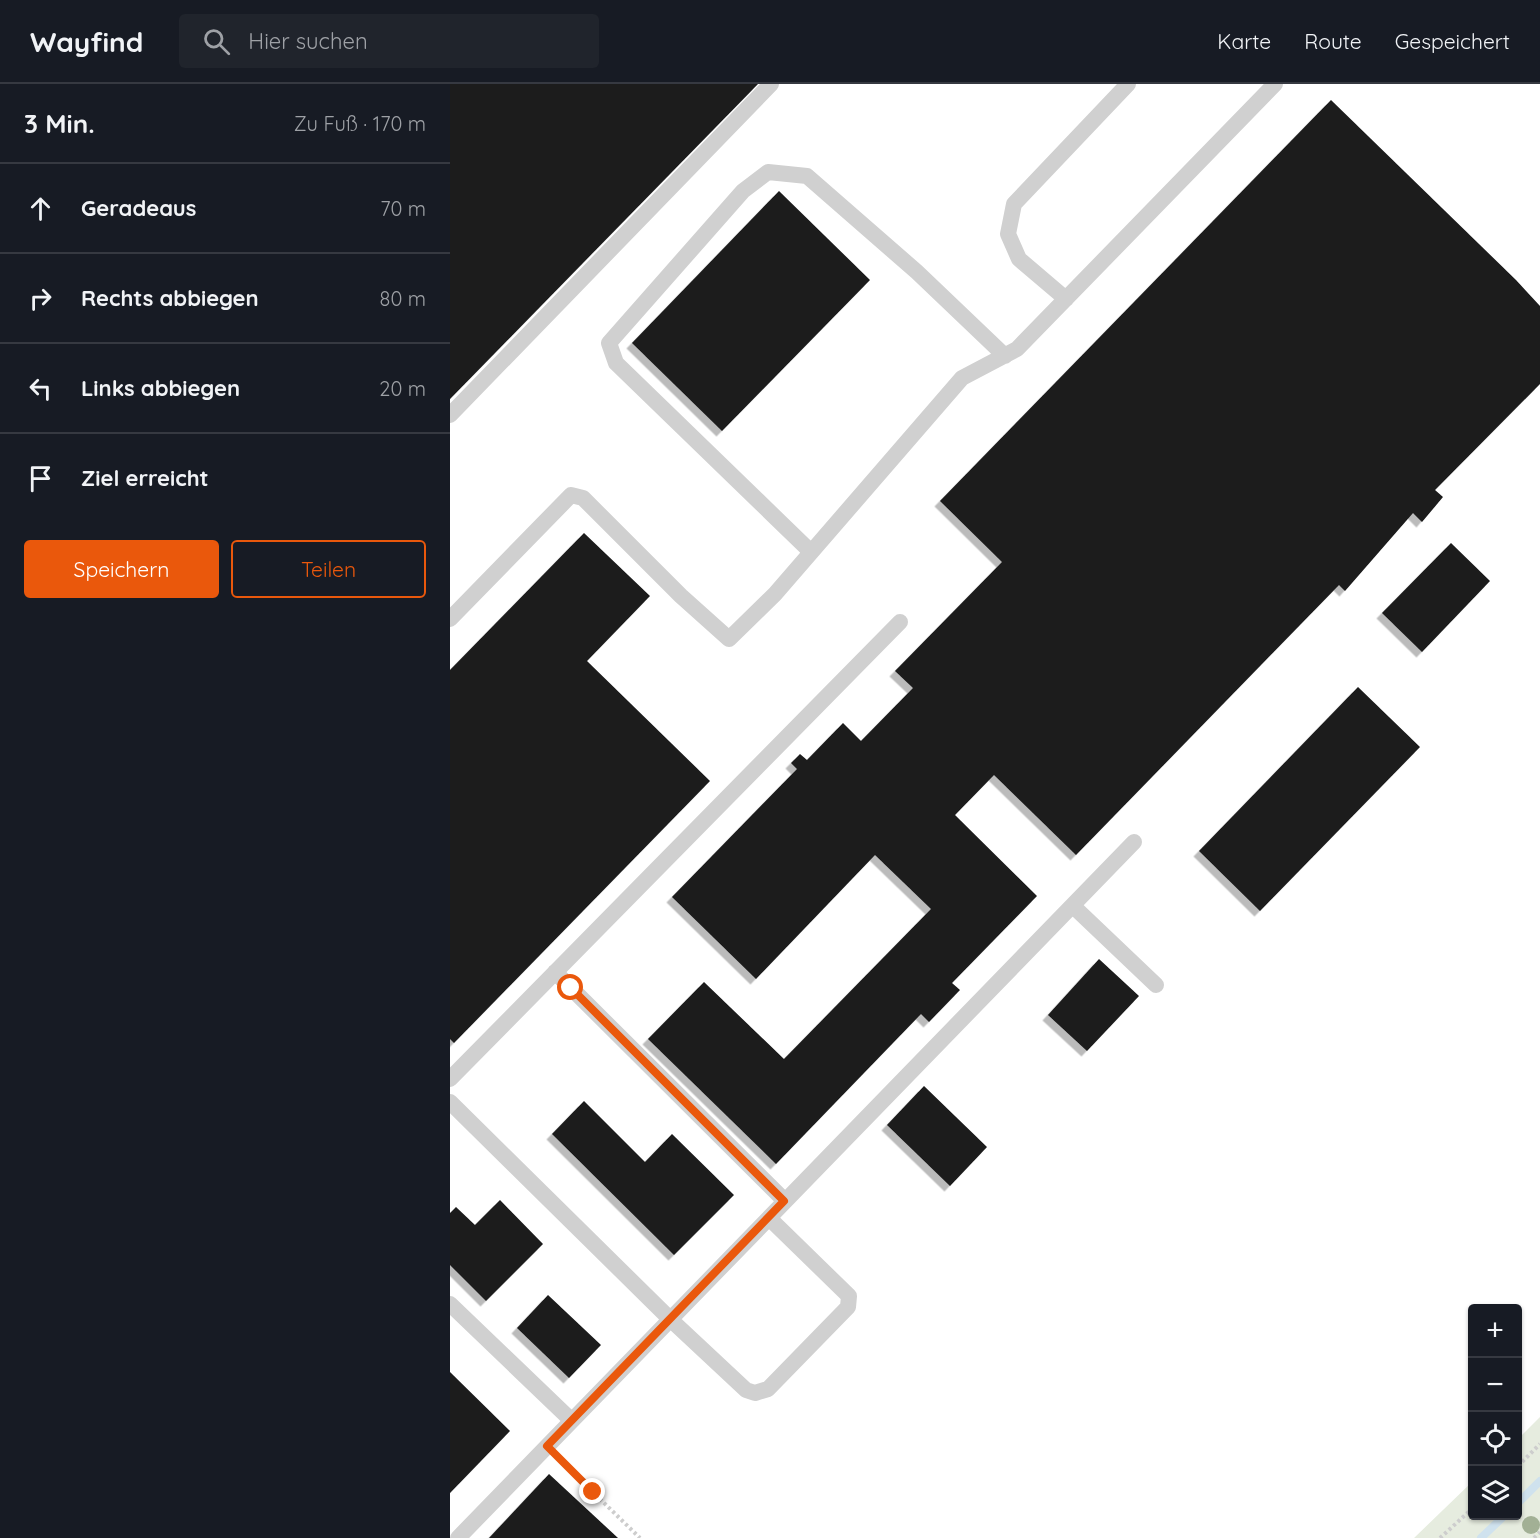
<!DOCTYPE html>
<html lang="de">
<head>
<meta charset="utf-8">
<style>
  :root { --surface:#171b24; --page:#20242c; --text:#f1f3f6; --muted:#9ea1a6; --line:#363941; --accent:#ea580c }
  body { margin:0; font-family:Quicksand,sans-serif; background:var(--page); color:var(--text) }
  .controls { position:absolute; right:18px; bottom:18px; display:grid; overflow:hidden; border-radius:6px; box-shadow:0 2px 4px #0004 }
  .controls button { width:54px; height:54px; display:grid; place-items:center; padding:0; border:0; border-bottom:2px solid var(--line); background:var(--surface); color:var(--text); font:30px sans-serif }
  .stop { position:absolute; width:18px; height:18px; margin:-14px; border:4px solid #ea580c; border-radius:50%; background:#fff }
  .stop.end { background:#ea580c; border-color:#fff; box-shadow:0 2px 6px #0008 }
  .list { margin:0; padding:0; list-style:none }
  h2 { display:flex; justify-content:space-between; align-items:center; height:78px; margin:0; padding:0 24px; font-size:26px }
  h2 small { font-size:20px; font-weight:400; color:var(--muted) }
  .list li { display:grid; grid-template-columns:39px 1fr auto; gap:18px; align-items:center; box-sizing:border-box; height:90px; padding:0 24px; border-top:2px solid var(--line) }
  .list b { display:block; font-size:22px; white-space:nowrap }
  .list em { font-size:20px; font-style:normal; color:var(--muted) }
  .actions { display:flex; gap:12px; padding:18px 24px }
  .actions a { flex:1; padding:14px 0; border:2px solid var(--accent); border-radius:6px; text-align:center; font-size:21px; color:var(--accent) }
  .actions .main { background:var(--accent); color:#fff }
  .icon { flex:none; width:33px; height:33px; fill:none; stroke:currentColor; stroke-width:2; stroke-linecap:round; stroke-linejoin:round }
  .map { position:relative; flex:none; width:1090px; height:1454px; overflow:hidden }
  header { display:flex; align-items:center; gap:36px; box-sizing:border-box; height:84px; padding:0 30px; background:var(--surface); border-bottom:2px solid var(--line) }
  header strong { font-size:28px }
  nav { display:flex; gap:33px; margin-inline-start:auto; font-size:21px }
  .search { width:420px; height:54px; background:var(--page); display:flex; align-items:center; gap:15px; box-sizing:border-box; padding:0 21px; border-radius:6px; color:var(--muted); font-size:22px }
  main { display:flex }
  aside { flex:1; background:var(--surface) }
  .map>svg:first-child { display:block }
  .green { fill:#e6ecdf }
  .lines { fill:none; stroke-linecap:round; stroke-linejoin:round }
  .stream { stroke:#cfe2ee; stroke-width:8 }
  .building { fill:#1a1a1a; filter:url(#shadow) }
  .path { stroke:#cdcdcd; stroke-width:4; stroke-dasharray:3 3; stroke-linecap:butt }
  .lane { stroke:#d0d0d0; stroke-width:16 }
  .tree { fill:#a2b095 }
  .route { stroke:#ea580c; stroke-width:8 }
</style>
</head>
<body>
<header>
<strong>Wayfind</strong>
<div class="search"><svg class="icon" aria-label="search" viewBox="0 0 24 24"><circle cx="10" cy="10" r="6"/><path d="M15 15l6 6"/></svg>Hier suchen</div>
<nav><a>Karte</a><a>Route</a><a>Gespeichert</a></nav>
</header>
<main>
<aside>
<h2>3 Min.<small>Zu Fuß · 170 m</small></h2>
<ul class="list">
<li><svg class="icon" aria-label="ahead" viewBox="0 0 24 24"><path d="M12 20V5M6 11l6-6 6 6"/></svg><div><b>Geradeaus</b></div><em>70 m</em></li>
<li><svg class="icon" aria-label="right" viewBox="0 0 24 24"><path d="M7 20v-9h11M14 6l5 5-5 5"/></svg><div><b>Rechts abbiegen</b></div><em>80 m</em></li>
<li><svg class="icon" aria-label="left" viewBox="0 0 24 24"><path d="M17 20v-9H6M10 6l-5 5 5 5"/></svg><div><b>Links abbiegen</b></div><em>20 m</em></li>
<li><svg class="icon" aria-label="arrive" viewBox="0 0 24 24"><path d="M6 21V4h12l-3 4 3 4H6"/></svg><div><b>Ziel erreicht</b></div></li>
</ul>
<div class="actions"><a class="main">Speichern</a><a>Teilen</a></div>
</aside>
<div class="map">
<svg width="1090" height="1454" viewBox="0 0 1090 1454">
  <defs>
    <filter id="shadow"><feDropShadow dx="-5.5" dy="5.5" stdDeviation="0" flood-color="#0004"/></filter>
  </defs>
  <rect width="100%" height="100%" fill="#fff"/>
  <path class="green" d="M1090 1333V1454H964L1022 1398 1023 1432H1068V1355Z"/>
  <g class="lines">
    <path class="stream" d="M1068 1419 1090 1397
      M1031 1454 1054 1432"/>
  </g>
  <path class="building" d="M0 0H308L0 315Z
    M881 16 1066 196 1090 222V300L985 406 993 413 972 438 963 429 895 507 889 501 626 771 544 691 505 731 587 812 502 899 510 906 479 938 471 930 326 1080 198 955 254 898 334 975 481 825 425 771 306 895 222 813 347 685 341 679 350 670 357 676 393 639 411 657 463 604 445 587 552 478 490 417Z
    M329 107 420 196 272 347 182 259Z
    M134 449 200 512 137 577 260 697 4 959 0 955V586Z
    M1001 459 1040 497 972 568 932 529Z
    M908 603 970 663 810 827 749 767Z
    M649 875 689 912 637 967 598 931Z
    M474 1002 537 1063 500 1102 437 1041Z
    M134 1017 195 1078 222 1050 284 1111 224 1171 102 1050Z
    M50 1116 93 1160 36 1217 0 1181V1129L6 1123 25 1141Z
    M98 1211 151 1261 119 1294 67 1244Z
    M0 1288 60 1347 0 1409Z
    M99 1390 168 1454H39Z"/>
  <g class="lines">
    <path class="path" d="M111 1377 190 1454
      M1068 1382 1090 1360
      M990 1454 1023 1424
      M1084 1454 1090 1448"/>
    <path class="lane" d="M616 215 569 175 558 150 564 120 678 0
      M0 331 321 0
      M361 468 166 279 159 259 293 107 318 88 357 92 467 188 555 272
      M0 535 121 411 133 414 231 512 279 555 325 510 512 294 567 265 825 0
      M623 822 706 901
      M105 888 335 1117
      M0 995 450 538
      M0 1018 220 1235 296 1306 305 1309 318 1305 398 1223 399 1212 319 1134
      M0 1220 121 1336
      M8 1454 684 758"/>
  </g>
  <circle class="tree" cx="1081" cy="1441" r="9"/>
  <g class="lines">
    <path class="route" d="M121 904 334 1117 97 1362 143 1408"/>
  </g>
</svg>
<div class="controls">
<button>+</button>
<button>−</button>
<button><svg class="icon" aria-label="locate" viewBox="0 0 24 24"><circle cx="12" cy="12" r="6"/><path d="M12 2v4M12 18v4M2 12h4M18 12h4"/></svg></button>
<button><svg class="icon" aria-label="layers" viewBox="0 0 24 24"><path d="M12 4l9 5-9 5-9-5zM3 14l9 5 9-5"/></svg></button>
</div>
<div class="stop" style="left:121px;top:904px"></div>
<div class="stop end" style="left:143px;top:1408px"></div>
</div>
</main>
</body>
</html>
